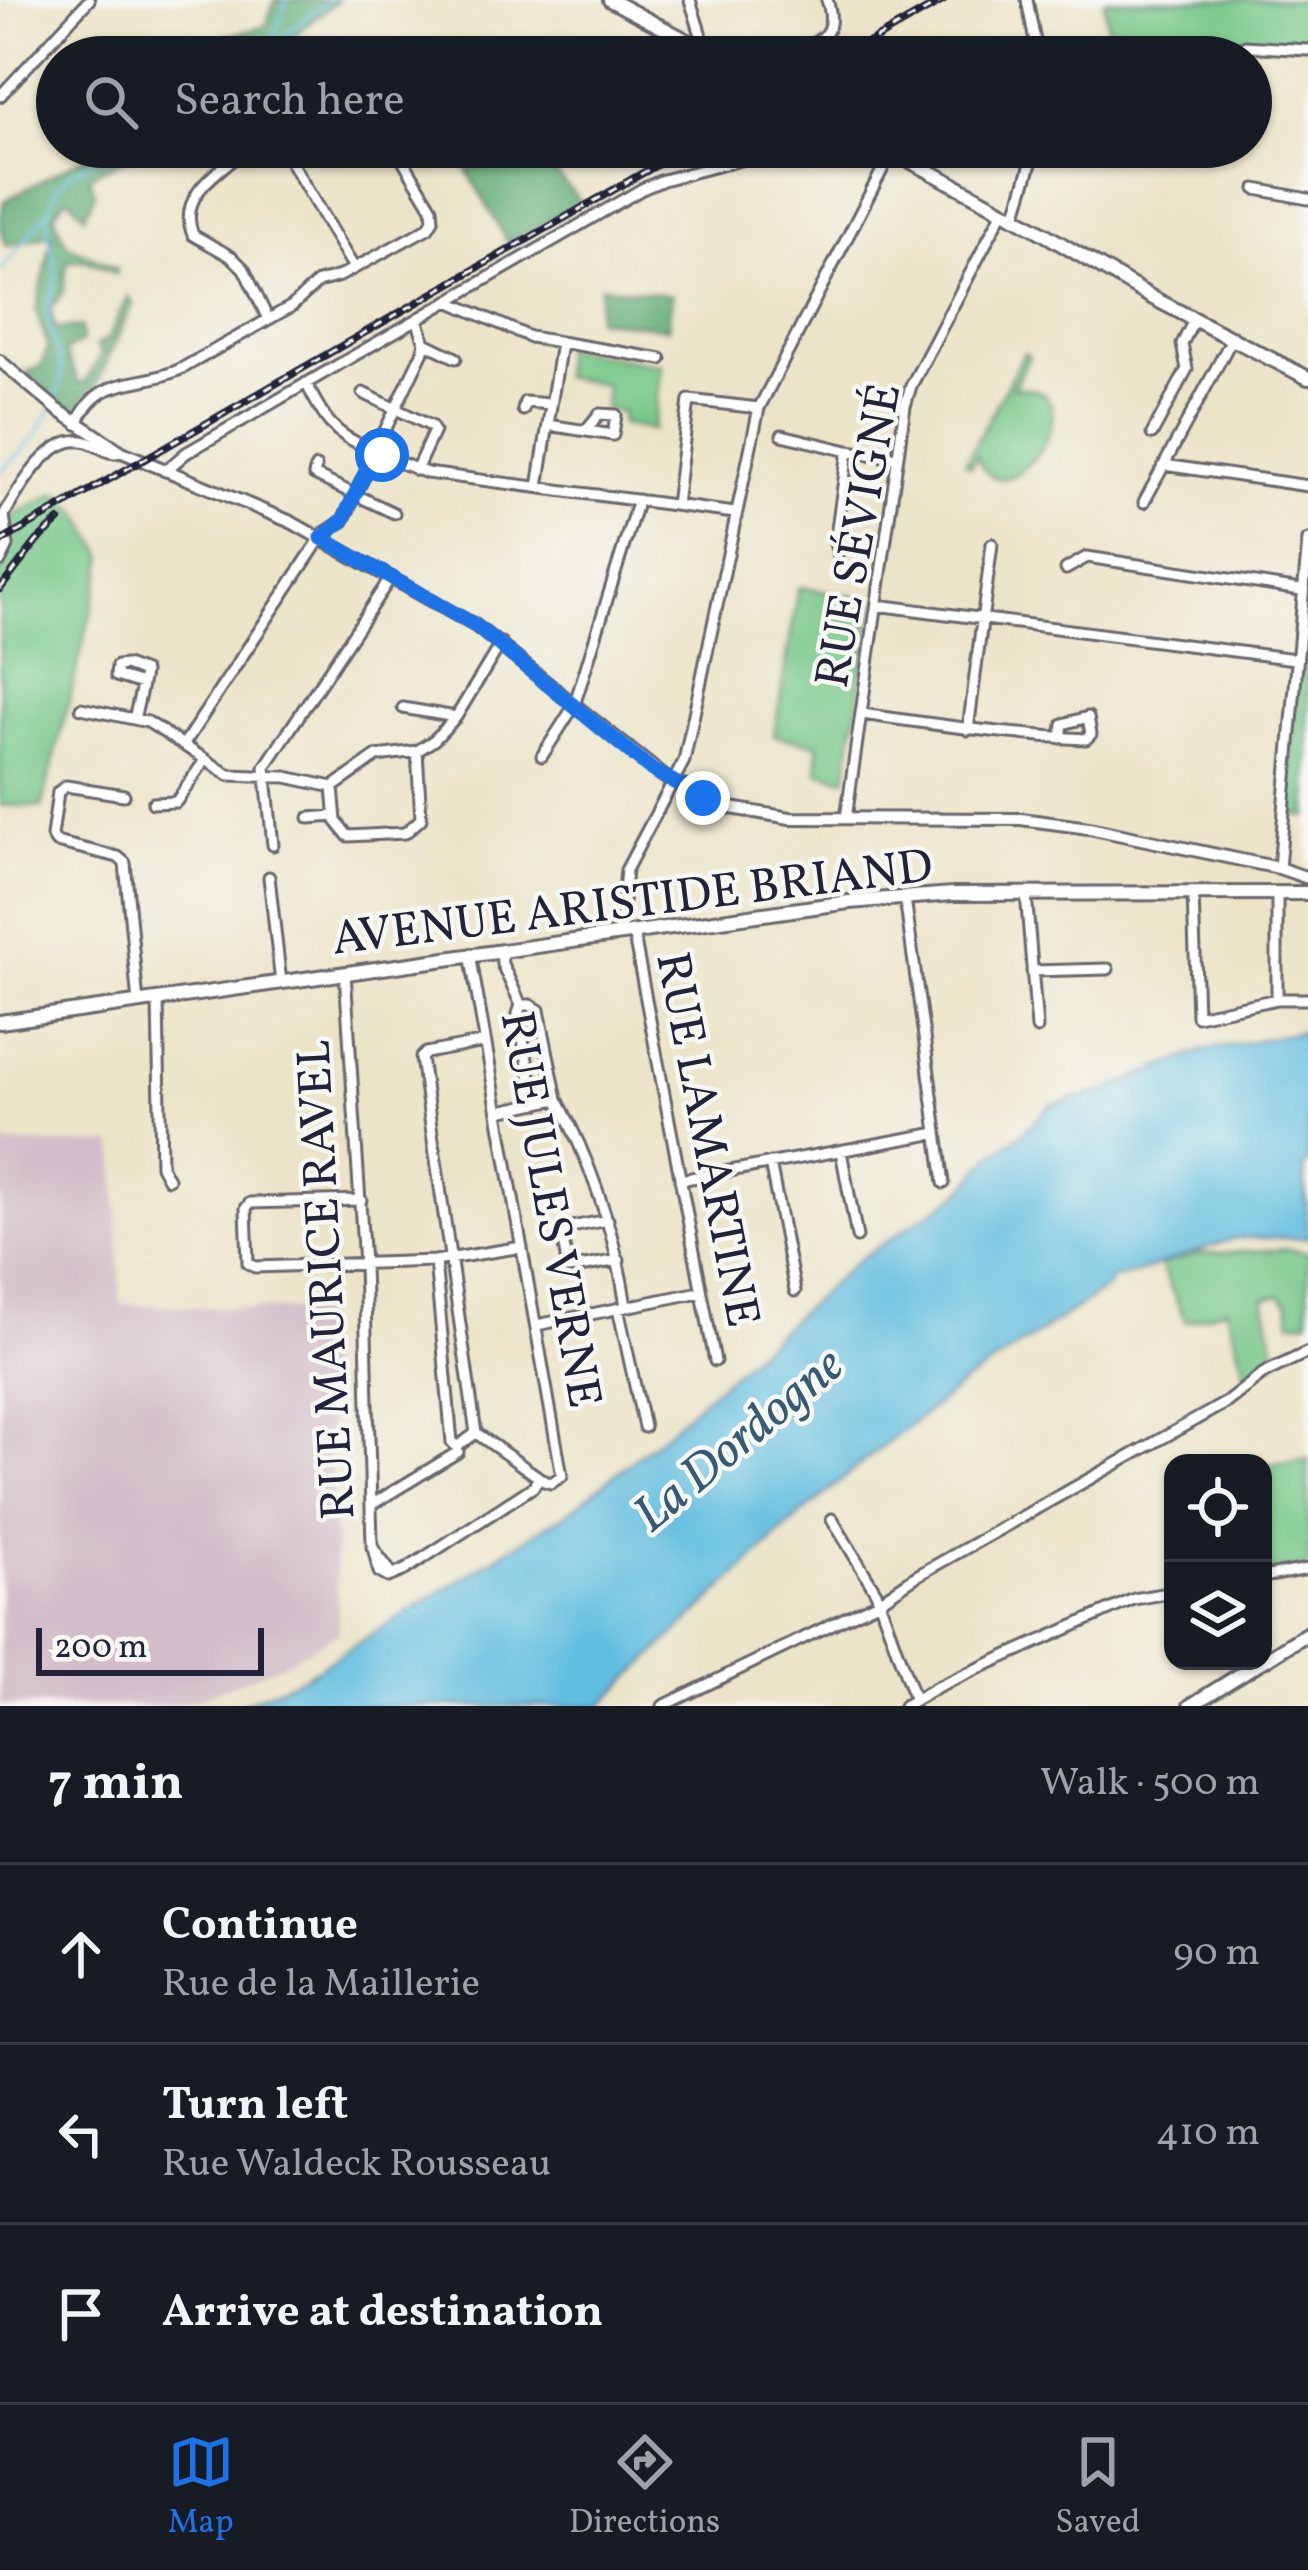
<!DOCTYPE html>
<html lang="en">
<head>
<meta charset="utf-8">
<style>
  :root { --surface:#171b24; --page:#242831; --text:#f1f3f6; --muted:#9ea1a6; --line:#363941; --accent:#1a73e8 }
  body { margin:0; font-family:Vollkorn,serif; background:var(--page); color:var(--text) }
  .controls { position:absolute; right:36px; bottom:36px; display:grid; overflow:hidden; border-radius:24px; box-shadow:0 3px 9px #0004 }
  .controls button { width:108px; height:108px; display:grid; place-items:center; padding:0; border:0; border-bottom:3px solid var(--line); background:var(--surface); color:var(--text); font:60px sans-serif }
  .scale { position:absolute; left:36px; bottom:30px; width:228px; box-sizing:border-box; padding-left:12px; border:6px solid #22223b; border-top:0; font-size:33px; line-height:42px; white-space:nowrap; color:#22223b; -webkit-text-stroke:9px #f6f6f2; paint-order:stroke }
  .stop { position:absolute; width:36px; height:36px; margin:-27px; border:9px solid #1a73e8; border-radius:50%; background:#fff }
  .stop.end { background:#1a73e8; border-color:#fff; box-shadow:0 3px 12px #0008 }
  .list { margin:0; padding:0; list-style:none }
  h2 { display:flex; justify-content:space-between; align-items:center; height:156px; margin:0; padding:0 48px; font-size:51px }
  h2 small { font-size:39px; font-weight:400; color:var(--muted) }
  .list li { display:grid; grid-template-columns:78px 1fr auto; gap:36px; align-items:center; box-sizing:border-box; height:180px; padding:0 48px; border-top:3px solid var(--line) }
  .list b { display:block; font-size:45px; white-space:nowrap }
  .list p { margin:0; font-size:39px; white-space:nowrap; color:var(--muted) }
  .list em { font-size:39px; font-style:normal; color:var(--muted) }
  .icon { flex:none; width:66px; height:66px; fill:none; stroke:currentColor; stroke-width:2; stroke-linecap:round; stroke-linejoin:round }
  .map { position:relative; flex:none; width:1308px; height:1706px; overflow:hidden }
  .search { position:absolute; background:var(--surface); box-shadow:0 3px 9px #0004; left:36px; right:36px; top:36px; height:132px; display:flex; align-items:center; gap:30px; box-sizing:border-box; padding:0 42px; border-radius:66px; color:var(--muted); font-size:45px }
  .sheet { height:696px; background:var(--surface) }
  nav { display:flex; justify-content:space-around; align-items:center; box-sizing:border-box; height:168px; border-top:3px solid var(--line); background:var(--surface); font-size:33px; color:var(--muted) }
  nav a { display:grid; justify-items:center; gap:6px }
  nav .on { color:var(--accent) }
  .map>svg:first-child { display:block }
  .industrial { fill:#d2bdc8 }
  .green { fill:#76c788; stroke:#4c7462; stroke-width:3 }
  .forest { fill:#60ac74; stroke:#416758; stroke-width:3 }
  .water { fill:#61bedf; stroke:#42708d; stroke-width:3 }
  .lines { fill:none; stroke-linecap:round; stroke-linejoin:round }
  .stream { stroke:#61bedf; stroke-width:3 }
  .minor-casing { stroke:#69666c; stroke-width:15 }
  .tertiary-casing { stroke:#69666c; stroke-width:16 }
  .secondary-casing { stroke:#69666c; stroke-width:18 }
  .minor { stroke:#fff; stroke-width:9 }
  .tertiary { stroke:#fff; stroke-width:10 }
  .secondary { stroke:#fff; stroke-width:12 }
  .rail-casing { stroke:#22223b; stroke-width:8 }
  .rail { stroke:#f6f6f2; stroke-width:3; stroke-dasharray:9; stroke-linecap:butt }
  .route { stroke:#1a73e8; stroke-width:15 }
  .labels { text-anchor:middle; stroke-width:9; stroke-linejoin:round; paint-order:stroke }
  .street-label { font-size:48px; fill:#22223b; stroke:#f6f6f2 }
  .water-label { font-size:51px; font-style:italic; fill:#385974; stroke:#f6f6f2 }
</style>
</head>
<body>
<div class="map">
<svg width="1308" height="1706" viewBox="0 0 1308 1706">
  <rect width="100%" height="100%" fill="#f6f6f2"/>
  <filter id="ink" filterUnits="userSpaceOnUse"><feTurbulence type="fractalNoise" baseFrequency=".00833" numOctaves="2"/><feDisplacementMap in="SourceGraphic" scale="24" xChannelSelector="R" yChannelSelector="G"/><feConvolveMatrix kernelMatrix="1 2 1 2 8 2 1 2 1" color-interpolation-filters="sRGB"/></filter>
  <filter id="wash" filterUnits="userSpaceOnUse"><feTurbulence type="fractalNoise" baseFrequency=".004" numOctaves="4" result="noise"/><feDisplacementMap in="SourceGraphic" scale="48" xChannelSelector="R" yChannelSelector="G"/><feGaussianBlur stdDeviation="2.7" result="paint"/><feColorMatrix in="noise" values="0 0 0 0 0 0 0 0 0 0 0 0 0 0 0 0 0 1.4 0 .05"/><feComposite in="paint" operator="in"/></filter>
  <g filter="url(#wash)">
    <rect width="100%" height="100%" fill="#ece4c8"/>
    <path class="industrial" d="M0 1144H115L121 1304 323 1311 339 1632 278 1666 197 1699 168 1706H0Z"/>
    <path class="green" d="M1104 0H1308V44L1248 39 1155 57H1112Z
      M563 348 662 365 653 430 621 424 622 412 604 409 606 385 561 377Z
      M1024 353 1029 357 1013 388C1109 380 1002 536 977 455L971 466 965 463Z
      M57 493 80 514 105 557 42 807 0 805V523Z
      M799 587 874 600 846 779 818 772V744L774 736Z
      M1297 668H1308V816L1288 814Z
      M1289 1249 1308 1253V1320L1291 1321 1288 1304 1280 1295 1264 1298 1277 1359 1248 1379 1226 1308 1186 1322 1160 1265 1195 1254Z
      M1308 1459V1566L1263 1573V1466Z"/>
    <path class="forest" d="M275 0H338L267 57H232L224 44 227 36 266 26Z
      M103 147H150L89 176 95 193 85 216 68 196 54 215 67 245 117 268 116 274 84 260 67 262 64 291 50 310 56 329 81 327 82 342 65 351 79 383H85L101 355 97 345 107 340 128 296 133 303 97 383 73 412 26 373 42 365 48 347 36 311 53 234 6 246C0 230 0 218 4 201Z
      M513 163H546L581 202 508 243 467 170Z
      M601 286 672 295 668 328 596 319Z"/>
    <path class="water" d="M1308 1030V1162L1304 1166 1308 1238H1235L1122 1278H1111L1108 1287 964 1383 859 1465 787 1527 601 1706H237L305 1676 572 1510 662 1436 858 1260 960 1193 993 1154 1018 1137 1051 1105 1105 1091 1202 1051Z"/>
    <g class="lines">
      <path class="stream" d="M272 45 330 0
        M259 57 271 48 287 0
        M0 272 47 212
        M0 471C28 450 62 407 61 369 60 350 49 333 47 315 46 299 59 285 56 270 50 233 38 216 63 181 74 167 103 158 118 147"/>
    </g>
  </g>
  <g filter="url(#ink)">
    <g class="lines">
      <defs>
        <path id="minor" d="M690 0 706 51
          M1027 0 1038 57
          M787 57C816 41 840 38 827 0
          M1185 57 1244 46 1308 50
          M0 96 89 0
          M248 147C221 171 176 194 193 235L232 257 244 269 268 319
          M282 147 354 268
          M1256 189 1308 199
          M1015 217 1036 147
          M448 301 530 337 661 359
          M425 343 456 358
          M306 383C322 415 333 436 368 447
          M363 393 431 426 434 431 416 470
          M523 410 525 402 551 404
          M77 424C98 373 138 389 181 369L292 306 318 282 340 276 428 228 433 220 432 208 395 147
          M548 425 613 435 616 415 599 414 586 430
          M1152 434 1187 369 1182 344 1194 320
          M782 435 848 451
          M378 445 423 351 425 343 417 319
          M382 456 427 473 735 513
          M1164 465 1308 486
          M316 467 314 475 394 513
          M165 471 186 453 642 189 663 180 790 147
          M538 487 561 343
          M1144 502 1233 337
          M676 505 689 400 759 408
          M838 553 835 543 848 451 897 458
          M0 562 8 546 4 515C19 489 51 431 87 442 101 446 108 456 122 452
          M1066 569 1087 557 1301 590
          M877 605 1295 659
          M81 708 148 722 229 775 286 777 333 787 377 756 417 751 434 740 456 717 501 643
          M403 708 456 717
          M862 714C937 725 1010 735 1086 739L1091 734 1088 717 1063 724 1061 738
          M134 719C138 703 142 688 144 672L126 665 117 666 116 676 142 684
          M968 730 992 544
          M184 744 324 533 343 521 372 459
          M542 756 574 706 638 500
          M333 787 336 821 348 836 405 833 421 819 417 751
          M124 795 66 786 58 792 52 836 56 842 118 857 125 863 138 1003
          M153 803 176 802 205 760
          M309 818 335 816
          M846 818 905 406 911 386 1003 211
          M273 845 265 767 391 577
          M1279 868 1308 540
          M269 877 281 983
          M1026 893 1037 1028
          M1193 893 1197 1016 1277 999H1308
          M1277 893V999
          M905 898 944 1183
          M633 931 715 1361
          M620 933 626 870 684 761 759 408 892 151
          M501 950 502 964 521 1005H530L539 1010 557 1099
          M470 954 562 1476 551 1483 544 1481 476 1433
          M1032 971 1108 969
          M345 973 364 1264 372 1543 379 1572 388 1577 405 1570 533 1487 539 1478
          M158 1000 161 1166 168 1179
          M521 1005 518 1014 532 1085 540 1103
          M499 1111 557 1099C592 1164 615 1233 626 1306
          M841 1151 857 1237
          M770 1163 795 1291
          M680 1180 937 1133
          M361 1200 250 1203 246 1208 248 1263 255 1267 435 1261 522 1247
          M608 1220 561 1229 568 1269 619 1260
          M435 1261 452 1442 457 1447 476 1433 421 1058 426 1053 485 1042
          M618 1308 644 1427
          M537 1325 700 1292
          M371 1505 458 1452 457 1447
          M832 1519 876 1592 914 1698
          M372 1547 393 1575
          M1263 1577 1308 1569
          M663 1706 878 1602 918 1575 1227 1402 1264 1373 1308 1352
          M904 1706 937 1687 1134 1599 1173 1592"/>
        <path id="tertiary" d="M0 361 58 410 122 452 291 522 476 626 666 778 731 808 790 818 1021 819 1089 828 1279 868 1308 878"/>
        <path id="secondary" d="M610 0 718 57
          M884 147 1024 222 1153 298 1308 378
          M0 1022 849 902 953 894 1308 893
          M1263 1661 1308 1633
          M1190 1706 1262 1661"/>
      </defs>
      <use href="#minor" class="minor-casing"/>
      <use href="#tertiary" class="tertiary-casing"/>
      <use href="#secondary" class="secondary-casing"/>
      <use href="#minor" class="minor"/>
      <use href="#tertiary" class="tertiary"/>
      <use href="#secondary" class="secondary"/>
      <defs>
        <path id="rail" d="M844 57 944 0
          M0 542 688 147
          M0 589 37 541 59 521"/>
      </defs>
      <use href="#rail" class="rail-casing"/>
      <use href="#rail" class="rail"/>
    </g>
  </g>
  <g class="lines" filter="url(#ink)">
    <path class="route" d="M382 455 372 459 343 520 322 538 476 626 652 770 703 798"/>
  </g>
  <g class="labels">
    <g class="street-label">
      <text transform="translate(856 535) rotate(-80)" y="17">RUE SÉVIGNÉ</text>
      <text transform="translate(632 900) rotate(-7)" y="17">AVENUE ARISTIDE BRIAND</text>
      <text transform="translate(710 1139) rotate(79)" y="17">RUE LAMARTINE</text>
      <text transform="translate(553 1209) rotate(80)" y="17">RUE JULES VERNE</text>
      <text transform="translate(324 1280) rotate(-93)" y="17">RUE MAURICE RAVEL</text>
    </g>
    <g class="water-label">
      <text transform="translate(737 1438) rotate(-40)" y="18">La Dordogne</text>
    </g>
  </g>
</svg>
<div class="controls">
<button><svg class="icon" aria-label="locate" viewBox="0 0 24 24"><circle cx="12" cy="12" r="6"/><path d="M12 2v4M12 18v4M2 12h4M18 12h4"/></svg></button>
<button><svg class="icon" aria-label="layers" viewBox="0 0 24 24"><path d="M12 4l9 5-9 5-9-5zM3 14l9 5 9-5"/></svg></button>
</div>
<div class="scale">200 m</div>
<div class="stop" style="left:382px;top:455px"></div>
<div class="stop end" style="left:703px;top:798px"></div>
<div class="search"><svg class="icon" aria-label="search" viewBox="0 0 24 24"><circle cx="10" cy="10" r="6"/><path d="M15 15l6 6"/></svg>Search here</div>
</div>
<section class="sheet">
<h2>7 min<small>Walk · 500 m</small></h2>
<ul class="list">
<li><svg class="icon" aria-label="ahead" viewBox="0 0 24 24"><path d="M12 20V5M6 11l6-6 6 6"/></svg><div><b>Continue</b><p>Rue de la Maillerie</p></div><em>90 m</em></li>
<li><svg class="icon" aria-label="left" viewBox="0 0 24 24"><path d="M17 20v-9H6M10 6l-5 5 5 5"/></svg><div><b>Turn left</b><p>Rue Waldeck Rousseau</p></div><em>410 m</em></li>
<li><svg class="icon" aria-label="arrive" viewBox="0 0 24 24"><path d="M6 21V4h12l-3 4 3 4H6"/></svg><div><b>Arrive at destination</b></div></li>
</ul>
</section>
<nav>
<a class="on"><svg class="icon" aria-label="map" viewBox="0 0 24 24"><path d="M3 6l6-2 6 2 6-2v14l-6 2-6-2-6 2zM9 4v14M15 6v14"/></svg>Map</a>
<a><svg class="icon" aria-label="directions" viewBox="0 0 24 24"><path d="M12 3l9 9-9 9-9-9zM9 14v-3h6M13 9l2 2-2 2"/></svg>Directions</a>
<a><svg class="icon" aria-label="saved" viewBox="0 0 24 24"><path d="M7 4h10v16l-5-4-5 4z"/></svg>Saved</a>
</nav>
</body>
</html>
